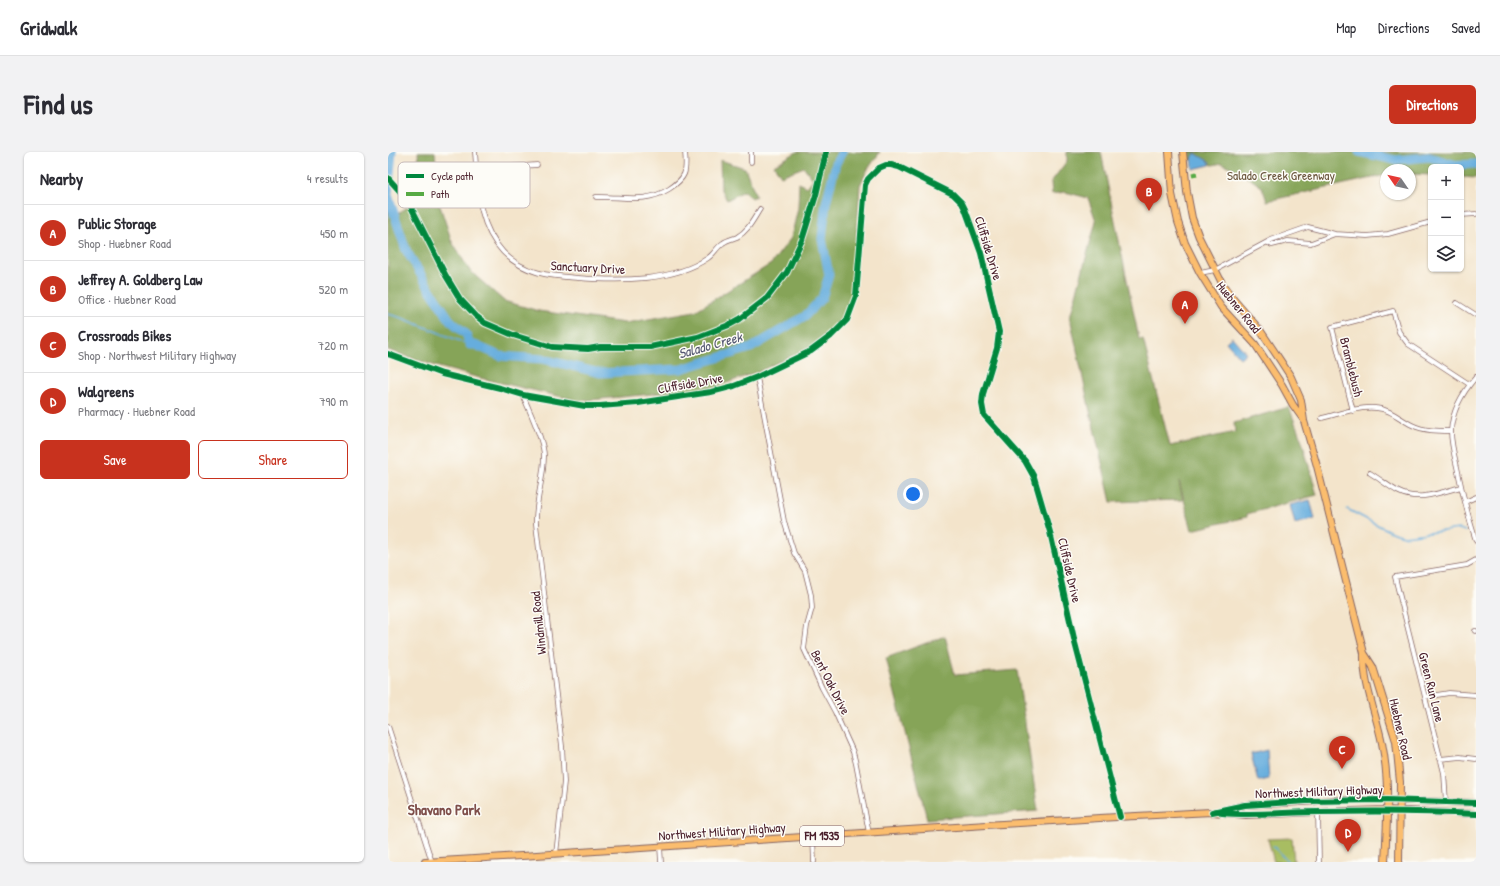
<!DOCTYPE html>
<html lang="en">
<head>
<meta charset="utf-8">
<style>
  :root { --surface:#fff; --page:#f2f2f3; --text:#2b2b33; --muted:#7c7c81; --line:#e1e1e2; --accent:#c8321e }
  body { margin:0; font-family:"Patrick Hand",sans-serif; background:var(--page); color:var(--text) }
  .controls { position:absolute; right:12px; top:12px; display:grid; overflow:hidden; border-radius:6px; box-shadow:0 1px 3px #0004 }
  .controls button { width:36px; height:36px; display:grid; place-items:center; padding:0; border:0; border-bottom:1px solid var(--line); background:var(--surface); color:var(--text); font:20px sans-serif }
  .compass { position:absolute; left:992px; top:12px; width:36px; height:36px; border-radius:50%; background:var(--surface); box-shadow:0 1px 3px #0004; rotate:304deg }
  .you { position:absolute; left:525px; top:342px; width:14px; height:14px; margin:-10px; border:3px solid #fff; border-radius:50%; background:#1a73e8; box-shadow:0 0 0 6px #1a73e833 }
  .badge { display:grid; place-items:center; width:26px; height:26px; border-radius:50%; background:var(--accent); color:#fff; font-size:13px; font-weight:700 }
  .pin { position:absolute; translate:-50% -33px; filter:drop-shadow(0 1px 2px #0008) }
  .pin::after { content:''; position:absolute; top:21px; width:14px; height:12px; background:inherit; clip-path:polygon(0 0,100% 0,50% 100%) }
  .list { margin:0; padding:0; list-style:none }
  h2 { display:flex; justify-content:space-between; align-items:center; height:52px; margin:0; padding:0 16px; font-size:17px }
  h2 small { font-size:13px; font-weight:400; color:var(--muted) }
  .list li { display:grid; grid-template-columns:26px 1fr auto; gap:12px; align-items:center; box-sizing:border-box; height:56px; padding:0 16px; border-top:1px solid var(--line) }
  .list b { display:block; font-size:15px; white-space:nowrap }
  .list p { margin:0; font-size:13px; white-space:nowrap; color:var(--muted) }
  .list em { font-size:13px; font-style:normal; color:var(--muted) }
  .actions { display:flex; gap:8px; padding:12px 16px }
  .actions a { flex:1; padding:9px 0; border:1px solid var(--accent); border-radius:6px; text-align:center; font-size:14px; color:var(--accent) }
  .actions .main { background:var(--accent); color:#fff }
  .icon { flex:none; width:22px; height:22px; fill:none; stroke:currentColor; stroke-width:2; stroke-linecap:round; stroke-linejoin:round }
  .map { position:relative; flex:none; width:1088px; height:710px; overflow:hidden; border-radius:6px }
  header { display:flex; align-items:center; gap:24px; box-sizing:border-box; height:56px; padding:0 20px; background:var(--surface); border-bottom:1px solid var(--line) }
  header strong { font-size:19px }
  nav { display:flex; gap:22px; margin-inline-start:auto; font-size:14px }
  .intro { display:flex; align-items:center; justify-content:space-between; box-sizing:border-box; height:96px; padding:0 24px }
  h1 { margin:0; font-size:28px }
  .button { padding:10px 18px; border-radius:6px; background:var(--accent); color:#fff; font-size:14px; font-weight:700 }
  main { display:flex; gap:24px; padding:0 24px }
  aside { flex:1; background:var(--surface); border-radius:6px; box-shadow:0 1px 3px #0004 }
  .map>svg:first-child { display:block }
  .green { fill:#a8bd62; stroke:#796e46 }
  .forest { fill:#86a458; stroke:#686242 }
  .water { fill:#66addd; stroke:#586684 }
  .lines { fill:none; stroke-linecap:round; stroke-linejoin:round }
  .stream { stroke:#66addd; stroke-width:1.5 }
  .river { stroke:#66addd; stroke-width:9 }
  .minor-casing { stroke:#856463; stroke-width:5.5 }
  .primary-casing { stroke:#856463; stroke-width:8 }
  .minor { stroke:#fff; stroke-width:4 }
  .primary { stroke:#fbbd6e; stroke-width:6 }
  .quiet { stroke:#57aa44; stroke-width:5; stroke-dasharray:10 5; stroke-linecap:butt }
  .cycleway-casing { stroke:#fdfcf7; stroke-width:8 }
  .cycleway { stroke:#00873e; stroke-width:6 }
  .labels { text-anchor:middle; stroke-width:3; stroke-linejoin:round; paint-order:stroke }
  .shield { fill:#fdfcf7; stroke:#806168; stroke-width:1 }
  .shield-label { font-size:12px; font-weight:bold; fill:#4a1f2b }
  .park-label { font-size:13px; fill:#6b563e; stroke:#fdfcf7 }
  .street-label { font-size:13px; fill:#4a1f2b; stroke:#fdfcf7 }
  .water-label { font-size:14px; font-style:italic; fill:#555872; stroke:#fdfcf7 }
  .quarter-label { font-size:15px; font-weight:bold; fill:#7f4f4b; stroke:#fdfcf7 }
  .key { fill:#fdfcf7; stroke:#c7baba; stroke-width:1 }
  .key-label { font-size:11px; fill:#4a1f2b }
</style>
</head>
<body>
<header>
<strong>Gridwalk</strong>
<nav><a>Map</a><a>Directions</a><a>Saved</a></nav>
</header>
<div class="intro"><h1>Find us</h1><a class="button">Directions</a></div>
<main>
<aside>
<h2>Nearby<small>4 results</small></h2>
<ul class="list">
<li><span class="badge">A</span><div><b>Public Storage</b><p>Shop · Huebner Road</p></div><em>450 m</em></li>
<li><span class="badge">B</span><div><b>Jeffrey A. Goldberg Law</b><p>Office · Huebner Road</p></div><em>520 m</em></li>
<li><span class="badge">C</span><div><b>Crossroads Bikes</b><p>Shop · Northwest Military Highway</p></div><em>720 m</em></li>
<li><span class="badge">D</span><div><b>Walgreens</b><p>Pharmacy · Huebner Road</p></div><em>790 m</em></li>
</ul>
<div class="actions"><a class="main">Save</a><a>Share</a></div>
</aside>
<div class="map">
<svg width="1088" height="710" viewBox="0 0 1088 710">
  <rect width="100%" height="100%" fill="#fdfcf7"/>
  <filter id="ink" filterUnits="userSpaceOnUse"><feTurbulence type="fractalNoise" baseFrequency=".025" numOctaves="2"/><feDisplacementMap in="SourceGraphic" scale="8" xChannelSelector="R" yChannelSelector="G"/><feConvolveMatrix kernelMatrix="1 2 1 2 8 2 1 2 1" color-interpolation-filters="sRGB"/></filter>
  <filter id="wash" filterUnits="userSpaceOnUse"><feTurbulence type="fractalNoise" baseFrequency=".012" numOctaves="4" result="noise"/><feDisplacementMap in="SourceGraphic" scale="16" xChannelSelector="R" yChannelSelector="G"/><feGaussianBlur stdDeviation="0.9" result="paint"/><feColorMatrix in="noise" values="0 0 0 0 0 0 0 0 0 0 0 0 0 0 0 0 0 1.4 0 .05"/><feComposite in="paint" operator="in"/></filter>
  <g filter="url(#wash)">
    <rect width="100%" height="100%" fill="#f3e4cb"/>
    <path class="green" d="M904 686 906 710H886L880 687Z"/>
    <path class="forest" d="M30 0H47L51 51 64 90 82 119 116 149 151 159 237 171 307 159 383 112 403 86 410 56 411 31 419 35 425 27 416 15 393 24 386 13 409 0H492L480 17 472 33 465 142 457 164 424 194 372 219 325 236 192 249 92 226 51 215 0 198V54L5 65 28 49 40 46 32 32Z
      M679 0H713L751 187H755L782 294 847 280 846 271 901 255 914 289 929 343 859 362V365L804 378 791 329 795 348 723 350 701 255 682 165 708 69 700 46 677 40 664 42 663 30 679 9Z
      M799 0H1088V26L1073 25V15H1043V23L1022 22V18H998V23L879 49 874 35 855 22 834 11 825 13 800 7Z
      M332 8 357 16 368 44 364 46 356 39 339 48 333 38Z
      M557 484 567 523 629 518 650 659 539 667 498 506Z"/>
    <path class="water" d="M807 1 822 10V13L805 17 804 6Z
      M844 185 858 201 852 206 838 190Z
      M922 348 927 367 907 372 902 353Z
      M879 598 881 627 870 629 863 602Z"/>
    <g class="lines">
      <path class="stream" d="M0 162 14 166 82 193
        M959 357 1003 380 1016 384 1071 377 1077 379
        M885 694 900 710"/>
      <path class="river" d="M971 0 1007 8 1041 5 1069 13 1088 12
        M0 42 4 0
        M0 43 18 98 41 136 62 168 78 182 82 193H87L112 204 155 207 212 221 293 217 363 196 417 164 434 146 441 123 434 87 438 51 448 11 454 0"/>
    </g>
  </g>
  <g filter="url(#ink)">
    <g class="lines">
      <defs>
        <path id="minor" d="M87 0C90 35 89 72 115 100 136 122 162 124 190 126 231 129 285 130 320 106 326 102 329 95 335 91 339 88 344 87 349 85 360 79 365 68 372 57
          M363 0V10
          M89 17 149 13
          M208 45C234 44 257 52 281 37 298 26 299 20 297 0
          M1073 63 1088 62
          M880 91 884 93 900 89 923 91 947 82
          M812 121 827 118 883 88 920 75 947 82 979 84 1000 82 1043 70
          M1069 151 1088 163
          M0 202 54 222 112 236 135 243 197 254H212L250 251 323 240 346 234 369 225 423 199 443 184 459 168 468 144 477 33 480 27 491 16 498 13H503L511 15 565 42 574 51 577 57 593 101 611 180 609 196 595 242 594 252 596 263 637 309 646 325 662 380 687 491 732 665
          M369 225 396 369 406 401 417 419 423 443 424 456 419 474 416 497 434 536 447 560 465 600 468 612 481 681
          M1088 225C1075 240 1064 258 1063 279 1063 291 1066 303 1069 315 1074 340 1080 364 1088 389
          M135 243C141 259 156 288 156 304 156 327 147 349 148 372L174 594 176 630 168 702
          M965 259 944 175 1005 159 1011 180 1020 192 1081 232
          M934 266C951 262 971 254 988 256 1002 257 1012 267 1024 273 1036 279 1050 279 1063 279
          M982 321C992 327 1001 335 1011 340 1031 350 1053 340 1073 335
          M1077 350 1088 345
          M1087 479H1088
          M1037 545 1061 541 1088 543
          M0 574 44 710
          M1052 607 1072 605 1088 607
          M1058 650 1056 621 1007 425 1079 413 1088 408
          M930 660 931 710
          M425 684 426 710
          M272 694 273 710"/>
        <path id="primary" d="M781 0 784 42 790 70 797 91 812 121 833 155 867 192 894 233 905 253 915 267
          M795 0 799 40 804 66 811 85 835 133 846 148 872 178 892 208 903 225 913 248 916 269 929 314 976 501C975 532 988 561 994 591 1002 630 999 671 997 710
          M976 501 985 515 1008 589 1012 630 1011 710
          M831 659 857 653 949 648H999L1088 651
          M37 710C299 694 561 673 824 660L858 663 930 660 998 658 1088 662"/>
      </defs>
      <use href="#minor" class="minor-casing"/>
      <use href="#primary" class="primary-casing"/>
      <use href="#minor" class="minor"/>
      <use href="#primary" class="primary"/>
      <path class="quiet" d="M804 23 809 22"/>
      <defs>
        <path id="cycleway" d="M0 26 19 47 58 124 72 147 88 164 97 171 125 183 164 195 200 197 212 195H262L310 185 341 173 352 167 379 146 399 120 414 88 428 43 438 0
          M0 202 54 222 112 236 135 243 197 254H212L250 251 323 240 346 234 369 225 423 199 443 184 459 168 468 144 477 33 480 27 491 16 498 13H503L511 15 565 42 574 51 577 57 593 101 611 180 609 196 595 242 594 252 596 263 637 309 646 325 662 380 687 491 732 665
          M824 660 857 653 918 649 999 648 1088 651
          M834 661C867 664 898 660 932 660 984 659 1036 659 1088 662"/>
      </defs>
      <use href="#cycleway" class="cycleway-casing"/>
      <use href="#cycleway" class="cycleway"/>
    </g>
  </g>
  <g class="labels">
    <rect class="shield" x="412" y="674" width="44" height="20" rx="3"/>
    <g class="shield-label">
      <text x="434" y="688">FM 1535</text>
    </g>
    <g class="park-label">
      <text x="893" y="28">Salado Creek Greenway</text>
    </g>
    <g class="street-label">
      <text transform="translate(601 96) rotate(73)" y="5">Cliffside Drive</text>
      <text transform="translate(200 115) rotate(3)" y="5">Sanctuary Drive</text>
      <text transform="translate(851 155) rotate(51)" y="5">Huebner Road</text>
      <text transform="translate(964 215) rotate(76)" y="5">Bramblebush</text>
      <text transform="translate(302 231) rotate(-10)" y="5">Cliffside Drive</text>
      <text transform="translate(682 418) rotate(77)" y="5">Cliffside Drive</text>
      <text transform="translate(150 471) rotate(-96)" y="5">Windmill Road</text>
      <text transform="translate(443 530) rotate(63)" y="5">Bent Oak Drive</text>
      <text transform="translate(1044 535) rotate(76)" y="5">Green Run Lane</text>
      <text transform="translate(1013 577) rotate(77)" y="5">Huebner Road</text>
      <text transform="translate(931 639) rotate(-2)" y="5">Northwest Military Highway</text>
      <text transform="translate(334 679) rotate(-4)" y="5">Northwest Military Highway</text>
    </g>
    <g class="water-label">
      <text transform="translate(322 193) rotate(-16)" y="5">Salado Creek</text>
    </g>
    <g class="quarter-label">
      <text x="56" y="663">Shavano Park</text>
    </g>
  </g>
  <rect x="10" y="10" width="132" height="46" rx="6" class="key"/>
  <rect x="18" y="22" width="18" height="4" fill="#00873e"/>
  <rect x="18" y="40" width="18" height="4" fill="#57aa44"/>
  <g class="key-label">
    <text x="43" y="28">Cycle path</text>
    <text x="43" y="46">Path</text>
  </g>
</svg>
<div class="controls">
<button>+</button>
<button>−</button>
<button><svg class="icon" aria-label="layers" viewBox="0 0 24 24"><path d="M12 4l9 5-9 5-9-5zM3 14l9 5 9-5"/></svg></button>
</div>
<svg class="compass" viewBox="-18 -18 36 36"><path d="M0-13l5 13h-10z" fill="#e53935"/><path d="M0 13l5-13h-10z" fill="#7c7c81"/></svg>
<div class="you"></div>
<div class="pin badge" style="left:797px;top:172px">A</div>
<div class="pin badge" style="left:761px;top:59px">B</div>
<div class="pin badge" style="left:954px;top:617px">C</div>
<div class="pin badge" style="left:960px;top:700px">D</div>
</div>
</main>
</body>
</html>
